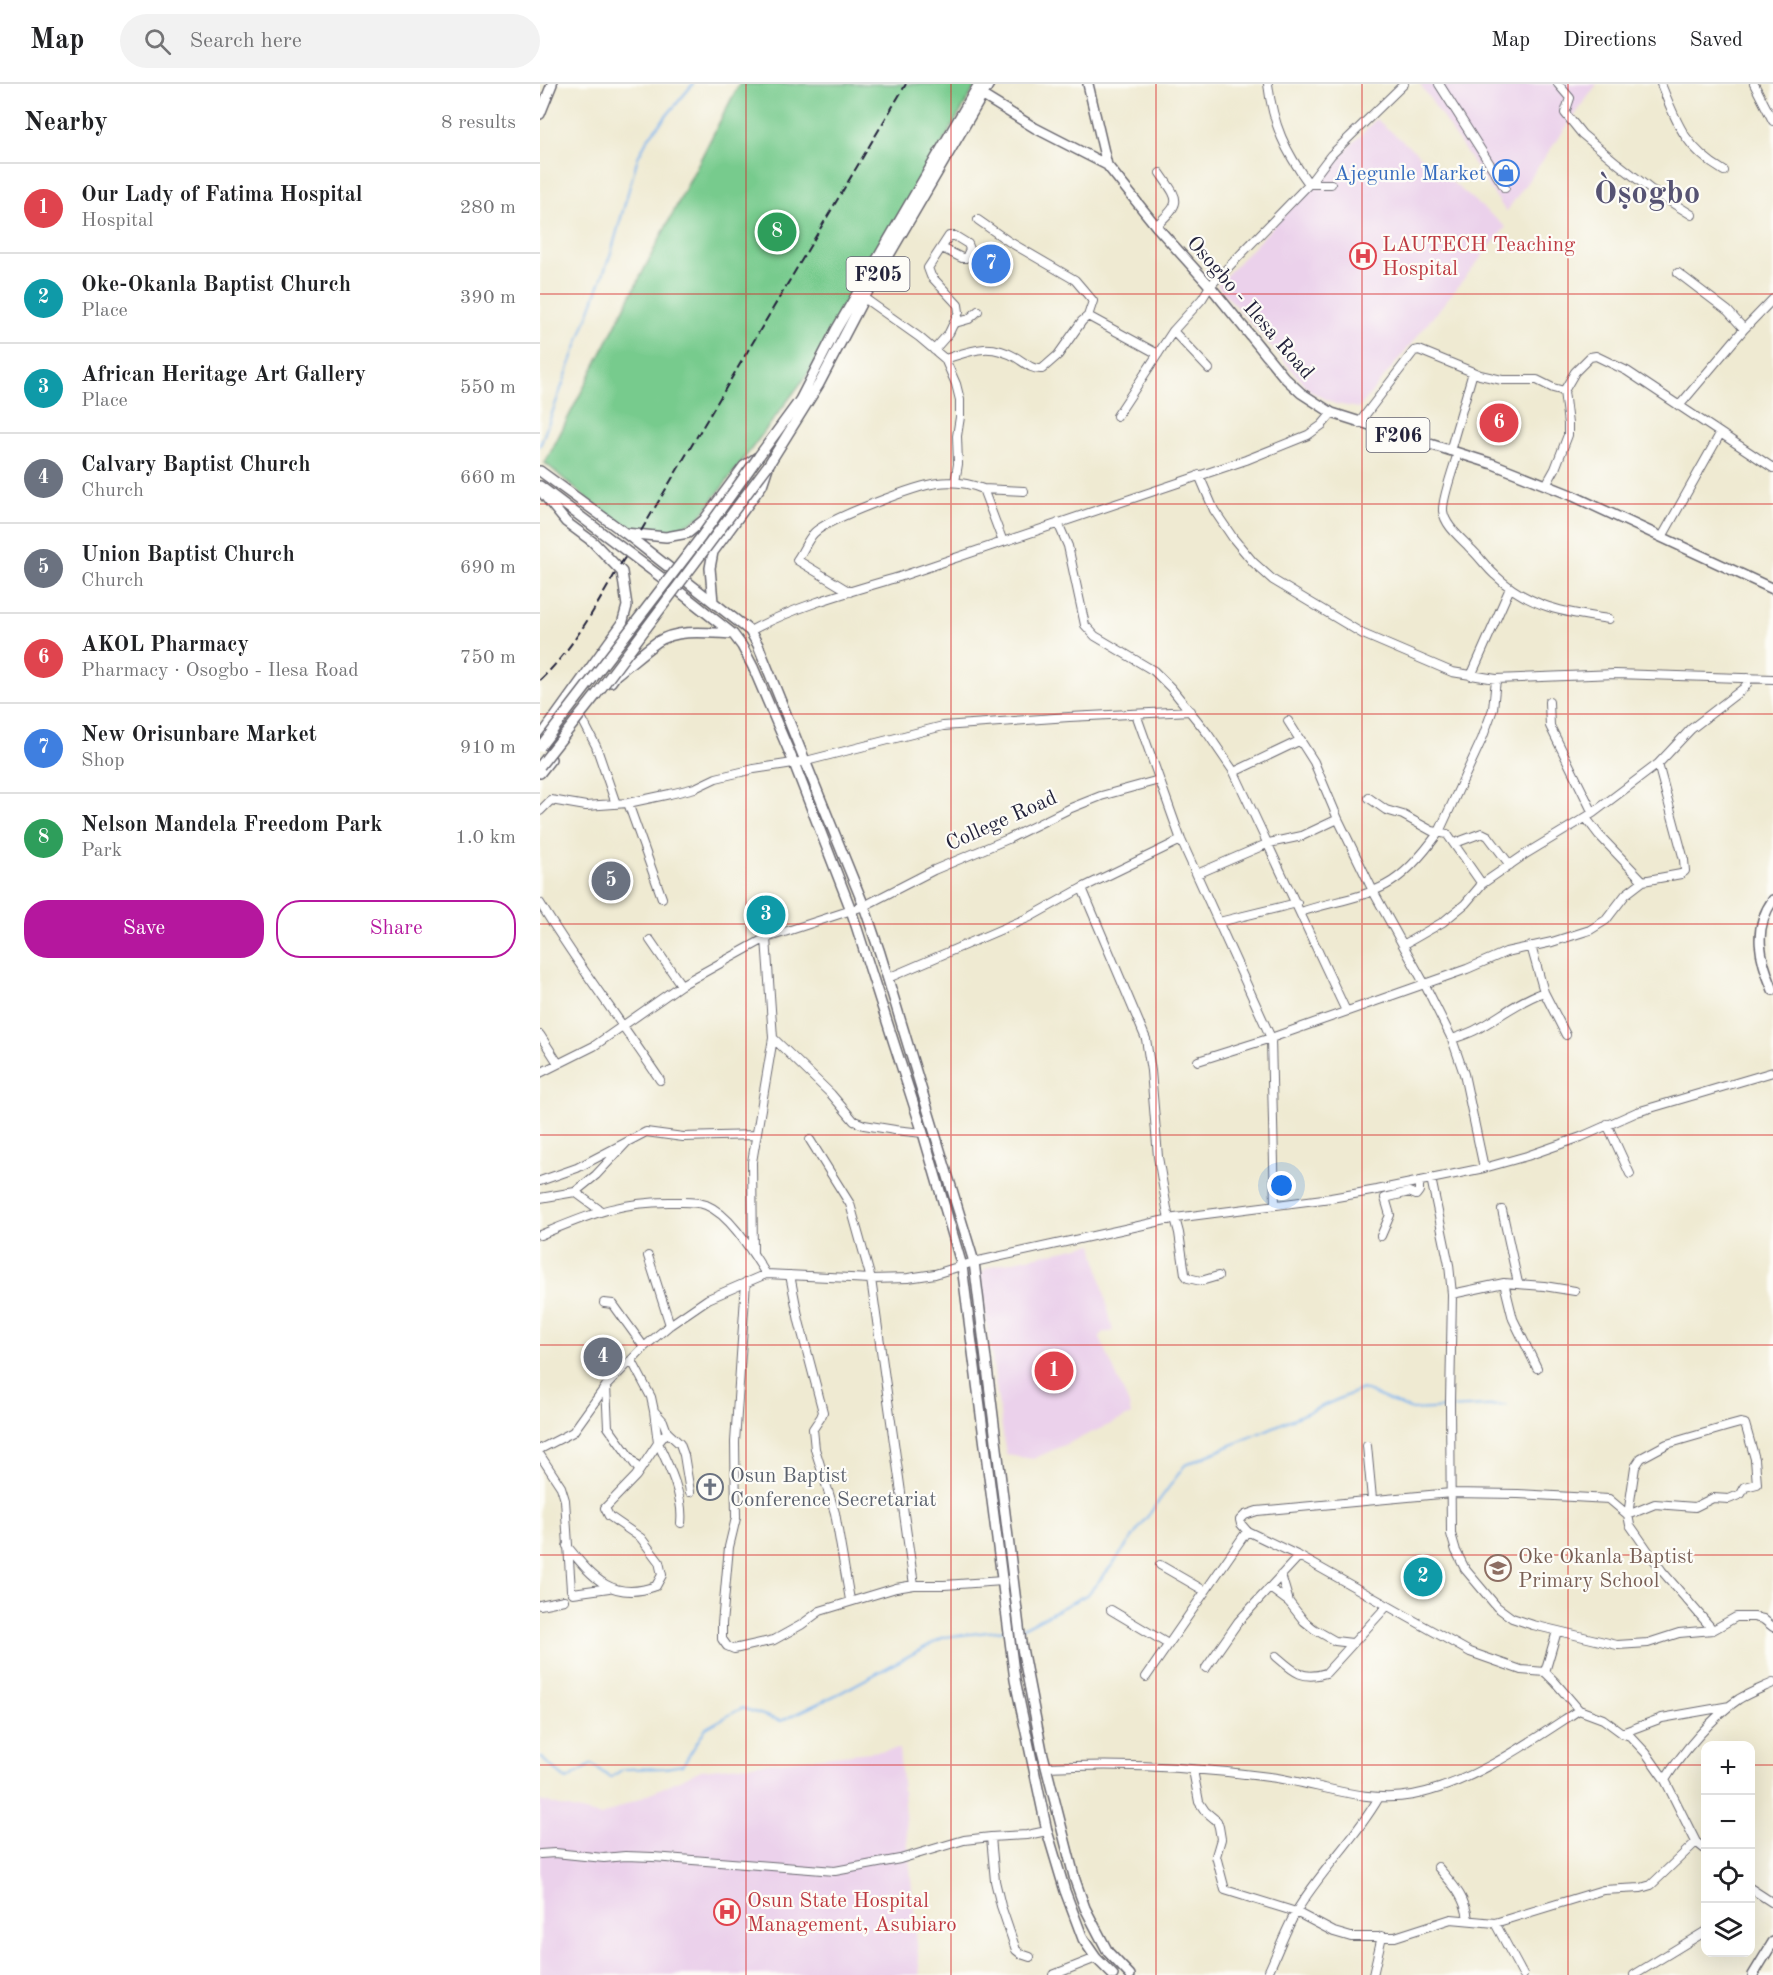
<!DOCTYPE html>
<html lang="en">
<head>
<meta charset="utf-8">
<style>
  :root { --surface:#fff; --page:#f2f2f2; --text:#202124; --muted:#757577; --line:#e0e0e0; --accent:#b5179e }
  body { margin:0; font-family:"Old Standard TT",serif; background:var(--page); color:var(--text) }
  .controls { position:absolute; right:18px; bottom:18px; display:grid; overflow:hidden; border-radius:12px; box-shadow:0 6px 24px #0002 }
  .controls button { width:54px; height:54px; display:grid; place-items:center; padding:0; border:0; border-bottom:2px solid var(--line); background:var(--surface); color:var(--text); font:30px sans-serif }
  .you { position:absolute; left:742px; top:1102px; width:21px; height:21px; margin:-15px; border:4px solid #fff; border-radius:50%; background:#1a73e8; box-shadow:0 0 0 9px #1a73e833 }
  .badge { display:grid; place-items:center; width:39px; height:39px; border-radius:50%; background:var(--accent); color:#fff; font-size:20px; font-weight:700 }
  .pin { position:absolute; translate:-50% -50%; border:3px solid #fff; box-shadow:0 2px 6px #0006 }
  .list { margin:0; padding:0; list-style:none }
  h2 { display:flex; justify-content:space-between; align-items:center; height:78px; margin:0; padding:0 24px; font-size:26px }
  h2 small { font-size:20px; font-weight:400; color:var(--muted) }
  .list li { display:grid; grid-template-columns:39px 1fr auto; gap:18px; align-items:center; box-sizing:border-box; height:90px; padding:0 24px; border-top:2px solid var(--line) }
  .list b { display:block; font-size:22px; white-space:nowrap }
  .list p { margin:0; font-size:20px; white-space:nowrap; color:var(--muted) }
  .list em { font-size:20px; font-style:normal; color:var(--muted) }
  .actions { display:flex; gap:12px; padding:18px 24px }
  .actions a { flex:1; padding:14px 0; border:2px solid var(--accent); border-radius:24px; text-align:center; font-size:21px; color:var(--accent) }
  .actions .main { background:var(--accent); color:#fff }
  .icon { flex:none; width:33px; height:33px; fill:none; stroke:currentColor; stroke-width:2; stroke-linecap:round; stroke-linejoin:round }
  .map { position:relative; flex:none; width:1233px; height:1891px; overflow:hidden }
  header { display:flex; align-items:center; gap:36px; box-sizing:border-box; height:84px; padding:0 30px; background:var(--surface); border-bottom:2px solid var(--line) }
  header strong { font-size:28px }
  nav { display:flex; gap:33px; margin-inline-start:auto; font-size:21px }
  .search { width:420px; height:54px; background:var(--page); display:flex; align-items:center; gap:15px; box-sizing:border-box; padding:0 21px; border-radius:33px; color:var(--muted); font-size:22px }
  main { display:flex }
  aside { flex:1; background:var(--surface) }
  .map>svg:first-child { display:block }
  .built { fill:#ebd1eb }
  .green { fill:#77cb8d; stroke:#4c7664; stroke-width:1.5 }
  .lines { fill:none; stroke-linecap:round; stroke-linejoin:round }
  .stream { stroke:#7eb3ec; stroke-width:2 }
  .minor-casing { stroke:#6a6870; stroke-width:10 }
  .major-casing { stroke:#6a6870; stroke-width:12 }
  .minor { stroke:#fff; stroke-width:8 }
  .major { stroke:#fff; stroke-width:9 }
  .rail { stroke:#22223b; stroke-width:2; stroke-dasharray:9 4.5; stroke-linecap:butt }
  .major-bridge-casing { stroke:#6a6870; stroke-width:12; stroke-linecap:butt }
  .major-bridge { stroke:#fff; stroke-width:9 }
  .grid { fill:none; stroke:#d62828; stroke-width:1.5; stroke-opacity:0.55 }
  .labels { text-anchor:middle; stroke-width:4.5; stroke-linejoin:round; paint-order:stroke }
  .shield { fill:#fdfcf7; stroke:#646373; stroke-width:1.5 }
  .shield-label { font-size:20px; font-weight:bold; fill:#22223b }
  .shop-label { font-size:21px; fill:#366cbe; stroke:#fdfcf7; text-anchor:end }
  .health-label { font-size:21px; fill:#be3a42; stroke:#fdfcf7; text-anchor:start }
  .street-label { font-size:21px; fill:#22223b; stroke:#fdfcf7 }
  .worship-label { font-size:21px; fill:#5b616d; stroke:#fdfcf7; text-anchor:start }
  .education-label { font-size:21px; fill:#785e54; stroke:#fdfcf7; text-anchor:start }
  .town-label { font-size:33px; font-weight:bold; fill:#565373; stroke:#fdfcf7 }
</style>
</head>
<body>
<header>
<strong>Map</strong>
<div class="search"><svg class="icon" aria-label="search" viewBox="0 0 24 24"><circle cx="10" cy="10" r="6"/><path d="M15 15l6 6"/></svg>Search here</div>
<nav><a>Map</a><a>Directions</a><a>Saved</a></nav>
</header>
<main>
<aside>
<h2>Nearby<small>8 results</small></h2>
<ul class="list">
<li><span class="badge" style="background:#e0444e">1</span><div><b>Our Lady of Fatima Hospital</b><p>Hospital</p></div><em>280 m</em></li>
<li><span class="badge" style="background:#0f9aa8">2</span><div><b>Oke-Okanla Baptist Church</b><p>Place</p></div><em>390 m</em></li>
<li><span class="badge" style="background:#0f9aa8">3</span><div><b>African Heritage Art Gallery</b><p>Place</p></div><em>550 m</em></li>
<li><span class="badge" style="background:#6b7280">4</span><div><b>Calvary Baptist Church</b><p>Church</p></div><em>660 m</em></li>
<li><span class="badge" style="background:#6b7280">5</span><div><b>Union Baptist Church</b><p>Church</p></div><em>690 m</em></li>
<li><span class="badge" style="background:#e0444e">6</span><div><b>AKOL Pharmacy</b><p>Pharmacy · Osogbo - Ilesa Road</p></div><em>750 m</em></li>
<li><span class="badge" style="background:#3f7fe0">7</span><div><b>New Orisunbare Market</b><p>Shop</p></div><em>910 m</em></li>
<li><span class="badge" style="background:#2e9e5b">8</span><div><b>Nelson Mandela Freedom Park</b><p>Park</p></div><em>1.0 km</em></li>
</ul>
<div class="actions"><a class="main">Save</a><a>Share</a></div>
</aside>
<div class="map">
<svg width="1233" height="1891" viewBox="0 0 1233 1891">
  <rect width="100%" height="100%" fill="#fdfcf7"/>
  <filter id="ink" filterUnits="userSpaceOnUse"><feTurbulence type="fractalNoise" baseFrequency=".0167" numOctaves="2"/><feDisplacementMap in="SourceGraphic" scale="12" xChannelSelector="R" yChannelSelector="G"/><feConvolveMatrix kernelMatrix="1 2 1 2 8 2 1 2 1" color-interpolation-filters="sRGB"/></filter>
  <filter id="wash" filterUnits="userSpaceOnUse"><feTurbulence type="fractalNoise" baseFrequency=".008" numOctaves="4" result="noise"/><feDisplacementMap in="SourceGraphic" scale="24" xChannelSelector="R" yChannelSelector="G"/><feGaussianBlur stdDeviation="1.35" result="paint"/><feColorMatrix in="noise" values="0 0 0 0 0 0 0 0 0 0 0 0 0 0 0 0 0 1.4 0 .05"/><feComposite in="paint" operator="in"/></filter>
  <g filter="url(#wash)">
    <rect width="100%" height="100%" fill="#efead2"/>
    <path class="built" d="M880 0H1057L966 128Z
      M836 35 966 143 819 324 795 320 770 307 677 201Z
      M553 1160 573 1247 564 1249 560 1253 589 1321 591 1331 493 1375 466 1371 440 1191 445 1185 456 1181Z
      M359 1665 380 1891H0V1717L61 1732 161 1686Z"/>
    <path class="green" d="M199 0H437L270 287 160 433C147 440 133 450 117 449 73 445 37 405 5 379Z"/>
    <g class="lines">
      <path class="stream" d="M0 362 71 169 98 73 108 54 153 0
        M483 1544 548 1510 573 1480 645 1381 822 1305 872 1326 966 1321
        M0 1673 27 1696 52 1680 70 1694 83 1685 125 1684 143 1681 166 1644 202 1624 241 1637 300 1609 404 1553 466 1546"/>
    </g>
  </g>
  <g filter="url(#ink)">
    <g class="lines">
      <defs>
        <path id="minor" d="M728 0C733 41 745 67 769 100H791
          M899 0 965 104
          M1018 0 1030 14 1025 29 1042 50 1077 79 1110 105 1152 131
          M1121 0C1137 40 1145 64 1184 87
          M1214 0 1233 37
          M616 142C642 117 640 118 620 89
          M1138 189 1188 227 1204 245
          M324 214 379 253 405 275 416 300 420 316V333L417 352 418 380 415 398
          M548 232 618 270
          M415 239 429 235 438 227
          M633 247 669 285
          M394 266 409 249 419 228 418 221 391 192 388 184 409 152H415L428 160 430 165 426 174H422L402 164
          M405 275C433 266 449 258 477 274 485 279 492 286 502 285L518 271 542 237 548 232 553 217 535 196 468 157 438 136
          M1139 322 1204 245 1233 215
          M577 332 633 247 662 215 670 202 769 100 791 71 864 0
          M819 339 874 267 879 266 940 291 962 296H997L1013 304 1024 307
          M910 367 933 288
          M918 369C914 382 902 415 903 427 905 442 921 454 930 464 939 472 946 483 955 491 988 523 1026 529 1069 535
          M659 391 674 426 693 454 713 478 733 496 823 550 912 588 956 595 1075 590 1233 595
          M1006 401 1015 385 1028 351V340L1024 307 1035 288 1050 273 1056 272 1087 287 1233 384
          M443 405 484 407
          M518 439 528 462 545 541 555 552 614 587 631 604 668 650 694 688 806 927
          M1122 453 1180 350
          M310 508 257 476C263 468 267 456 274 449 287 435 378 401 398 399 414 397 428 399 443 405L463 458
          M210 547C256 522 308 508 359 493L706 376 768 351 782 341 792 329
          M931 592 970 504
          M1009 618 1010 642 1053 729
          M596 630 641 756 731 954 735 1121
          M42 635 56 662 76 720
          M748 637 774 678 798 735 833 807 884 899 912 955 924 990 944 1084
          M694 688 761 656
          M829 714 846 726 863 731 892 747 907 750 942 800
          M88 719 122 814
          M0 727 11 716 46 722 88 719 130 710 155 704 176 694 214 685 266 677 403 642 529 633 651 627
          M1046 734 1059 751 1103 797
          M915 759 942 749 948 752 970 781
          M657 790 729 759 762 752 798 735
          M542 804 606 955 611 987 618 1073 629 1136
          M0 819C37 880 80 936 120 996
          M761 828C789 818 820 815 846 801 867 790 886 766 899 748L942 655 953 625 956 595
          M679 838 757 819
          M110 856 141 901
          M863 861 903 838 925 820 942 800 987 769 1053 729 1118 680 1151 645 1204 604 1207 600V594
          M991 862 1004 908 1026 951
          M348 894 490 833 542 804 641 756
          M0 951 18 979
          M233 954 291 1010 314 1037 324 1041 355 1046 383 1049
          M912 955C921 952 931 949 939 944 961 932 980 916 1004 908
          M658 977 731 954 927 885 966 868 1012 858 1050 846 1066 836 1086 810 1103 797 1141 790 1145 787 1144 776 1118 680
          M0 989 54 962 141 901 226 854 324 822 394 786 468 755 531 724 561 712 619 696
          M1067 1040 1090 1090
          M270 1056 310 1120 331 1195 374 1501
          M891 1094 909 1181 912 1210 910 1318 911 1450 916 1467 925 1485 957 1523 972 1534 993 1541 1077 1561 1108 1559 1139 1549 1173 1546 1196 1533H1214L1223 1535 1233 1543
          M0 1097 37 1084 106 1048 143 1053 215 1051
          M35 1108 61 1127
          M0 1114 35 1108 56 1091 86 1059
          M962 1126 978 1199
          M635 1134 639 1149 645 1190 648 1194 661 1197 678 1192
          M0 1151C49 1131 79 1117 134 1118 144 1118 156 1117 166 1121 191 1131 212 1168 226 1190
          M841 1152 850 1131 845 1114 869 1108 876 1111 879 1107V1097
          M213 1169 212 1078 233 954 226 854
          M108 1172 130 1241
          M250 1191 259 1237 283 1328 281 1333 273 1345 275 1365 295 1429 310 1516
          M206 1198 195 1358 196 1434 189 1463 182 1540V1555L187 1562 194 1565 234 1556 261 1541 280 1527 356 1504 374 1501H404L463 1497
          M964 1199 973 1235 997 1284
          M912 1210 964 1199 1004 1202 1035 1207
          M64 1219 73 1220 104 1263
          M66 1302 68 1343 99 1386
          M115 1328 123 1337 127 1348 140 1360 144 1371 150 1408
          M127 1348 118 1359C129 1382 144 1413 141 1439
          M827 1362 832 1415
          M0 1365 33 1348 66 1302 104 1263 130 1241 168 1215 226 1190 331 1195 368 1194 395 1190 434 1178 635 1134 791 1114 837 1106 944 1084 987 1072 1041 1053 1097 1028 1233 988
          M0 1371 21 1403 25 1416 31 1506 33 1509 69 1504
          M1088 1431 1069 1415 978 1410 911 1409 717 1427 705 1431 700 1436 701 1440 707 1447 759 1472 930 1568 981 1586 1005 1588 1015 1598 1039 1626 1063 1635 1082 1649 1090 1652 1106 1669 1125 1696 1156 1758 1166 1766
          M1088 1431 1115 1420 1155 1423 1173 1414 1189 1415 1201 1410 1205 1403 1217 1400 1215 1375 1205 1340 1200 1339 1189 1342 1127 1360 1101 1374 1095 1383 1088 1431 1090 1441 1122 1487 1173 1546
          M27 1462C53 1494 72 1518 116 1502L122 1491 119 1478 101 1454 69 1432 65 1424 96 1392 118 1359 114 1327 111 1313 92 1277
          M620 1481 665 1507
          M741 1491 749 1518
          M730 1504 749 1518 764 1537 774 1545 795 1557 812 1559
          M0 1521 24 1516
          M571 1526 628 1560
          M736 1572C753 1587 762 1597 786 1589L847 1522
          M666 1584 698 1538 759 1472
          M1005 1588 1017 1547
          M606 1593 707 1447
          M1082 1649 1122 1634 1190 1622
          M506 1683C579 1679 657 1683 729 1693 778 1699 823 1720 873 1711 931 1700 990 1658 1039 1626
          M653 1686 659 1718 665 1727 677 1737 679 1743 681 1755 676 1772 685 1806 756 1828 794 1848 811 1853H855L911 1835 955 1839 1063 1806 1101 1804 1111 1801 1156 1758
          M1125 1696C1141 1670 1173 1632 1199 1615 1209 1609 1222 1604 1233 1599
          M451 1753 455 1797 461 1822 476 1866 481 1870 490 1873
          M0 1770 15 1769 64 1774 85 1772 113 1773 295 1787 360 1775 424 1756 451 1753 487 1751 507 1747
          M898 1783C913 1801 925 1812 928 1835
          M1210 1804 1233 1819
          M955 1839 983 1891
          M513 1891 556 1874
          M727 1891C737 1870 745 1847 756 1828 780 1787 815 1755 838 1715
          M833 1891 842 1852
          M1094 1891 1166 1847"/>
        <path id="major" d="M548 0 567 81 616 142 670 202 744 293 761 309 792 329 953 380 1031 411 1233 505
          M440 10 495 44 567 81
          M0 30 12 0
          M0 387 85 449 210 547 218 561 324 822 340 869 434 1178 481 1559 502 1667 535 1796 545 1824 568 1868 590 1891
          M0 402 130 500 193 550 202 562 213 583 254 679 311 826 383 1049 422 1182 475 1596 507 1747 525 1807 543 1855 556 1874 573 1891
          M0 406 26 438 53 458 82 488 87 522 82 540 0 654
          M85 449 126 453 148 449 164 436 204 382 219 372 260 316 296 246 439 0
          M173 518 170 484 173 468 222 401 229 380 279 300 324 214 449 0
          M71 598 76 591C90 580 103 568 117 558 138 544 169 549 193 550
          M0 689 11 675
          M1233 816C1212 845 1220 875 1233 906
          M1213 1891 1233 1858"/>
      </defs>
      <use href="#minor" class="minor-casing"/>
      <use href="#major" class="major-casing"/>
      <use href="#minor" class="minor"/>
      <use href="#major" class="major"/>
      <path class="rail" d="M101 447 366 0
        M80 481 86 472
        M0 596C32 566 54 526 76 488"/>
      <defs>
        <path id="major-bridge" d="M0 663 161 453 219 372
          M0 682 56 611 229 380"/>
      </defs>
      <use href="#major-bridge" class="major-bridge-casing"/>
      <use href="#major-bridge" class="major-bridge"/>
    </g>
  </g>
  <path class="grid" d="M206 0V1891M411 0V1891M616 0V1891M822 0V1891M1028 0V1891M0 210H1233M0 420H1233M0 630H1233M0 840H1233M0 1051H1233M0 1261H1233M0 1471H1233M0 1681H1166M1210 1681H1233"/>
  <defs>
    <symbol id="shop-ring" viewBox="-11 -11 22 22"><circle r="9.5" fill="#fdfcf7" stroke="#3f7fe0" stroke-width="1.5"/><path d="M-5-2.5h2.3a2.7 3.5 0 0 1 5.4 0H5L5.5 6h-11ZM-1.5-2.5h3a1.5 2.3 0 0 0-3 0Z" fill="#3f7fe0"/></symbol>
    <symbol id="hospital-ring" viewBox="-11 -11 22 22"><circle r="9.5" fill="#fdfcf7" stroke="#e0444e" stroke-width="1.5"/><path d="M-5-5h3v3.5h4V-5h3V5h-3V1.5h-4V5h-3Z" fill="#e0444e"/></symbol>
    <symbol id="church-ring" viewBox="-11 -11 22 22"><circle r="9.5" fill="#fdfcf7" stroke="#6b7280" stroke-width="1.5"/><path d="M-1.2-6h2.4v3.5h3.3v2.4h-3.3V6h-2.4V-.1h-3.3v-2.4h3.3Z" fill="#6b7280"/></symbol>
    <symbol id="school-ring" viewBox="-11 -11 22 22"><circle r="9.5" fill="#fdfcf7" stroke="#8d6e63" stroke-width="1.5"/><path d="M0-5L7-2L0 1L-7-2ZM-4 1L0 2.5L4 1V4Q0 6-4 4Z" fill="#8d6e63"/></symbol>
  </defs>
  <g fill-rule="evenodd">
    <use href="#shop-ring" x="951" y="74" width="30" height="30"/>
    <use href="#hospital-ring" x="808" y="157" width="30" height="30"/>
    <use href="#church-ring" x="155" y="1388" width="30" height="30"/>
    <use href="#school-ring" x="943" y="1469" width="30" height="30"/>
    <use href="#hospital-ring" x="172" y="1813" width="30" height="30"/>
  </g>
  <g class="labels">
    <g class="shield">
      <rect x="306.5" y="173" width="63" height="34" rx="4.5"/>
      <rect x="826.5" y="334" width="63" height="34" rx="4.5"/>
    </g>
    <g class="shield-label">
      <text x="338" y="197">F205</text>
      <text x="858" y="358">F206</text>
    </g>
    <g class="shop-label">
      <text x="946" y="96">Ajegunle Market</text>
    </g>
    <g class="health-label">
      <text x="842" y="167">LAUTECH Teaching<tspan x="842" dy="24">Hospital</tspan></text>
      <text x="207" y="1823">Osun State Hospital<tspan x="207" dy="24">Management, Asubiaro</tspan></text>
    </g>
    <g class="street-label">
      <text transform="translate(711 223) rotate(49)" y="7">Osogbo - Ilesa Road</text>
      <text transform="translate(461 736) rotate(-24)" y="7">College Road</text>
    </g>
    <g class="worship-label">
      <text x="190" y="1398">Osun Baptist<tspan x="190" dy="24">Conference Secretariat</tspan></text>
    </g>
    <g class="education-label">
      <text x="978" y="1479">Oke Okanla Baptist<tspan x="978" dy="24">Primary School</tspan></text>
    </g>
    <g class="town-label">
      <text x="1107" y="119">Òṣogbo</text>
    </g>
  </g>
</svg>
<div class="controls">
<button>+</button>
<button>−</button>
<button><svg class="icon" aria-label="locate" viewBox="0 0 24 24"><circle cx="12" cy="12" r="6"/><path d="M12 2v4M12 18v4M2 12h4M18 12h4"/></svg></button>
<button><svg class="icon" aria-label="layers" viewBox="0 0 24 24"><path d="M12 4l9 5-9 5-9-5zM3 14l9 5 9-5"/></svg></button>
</div>
<div class="you"></div>
<div class="pin badge" style="left:514px;top:1287px;background:#e0444e">1</div>
<div class="pin badge" style="left:883px;top:1493px;background:#0f9aa8">2</div>
<div class="pin badge" style="left:226px;top:831px;background:#0f9aa8">3</div>
<div class="pin badge" style="left:63px;top:1273px;background:#6b7280">4</div>
<div class="pin badge" style="left:71px;top:797px;background:#6b7280">5</div>
<div class="pin badge" style="left:959px;top:339px;background:#e0444e">6</div>
<div class="pin badge" style="left:451px;top:180px;background:#3f7fe0">7</div>
<div class="pin badge" style="left:237px;top:148px;background:#2e9e5b">8</div>
</div>
</main>
</body>
</html>
